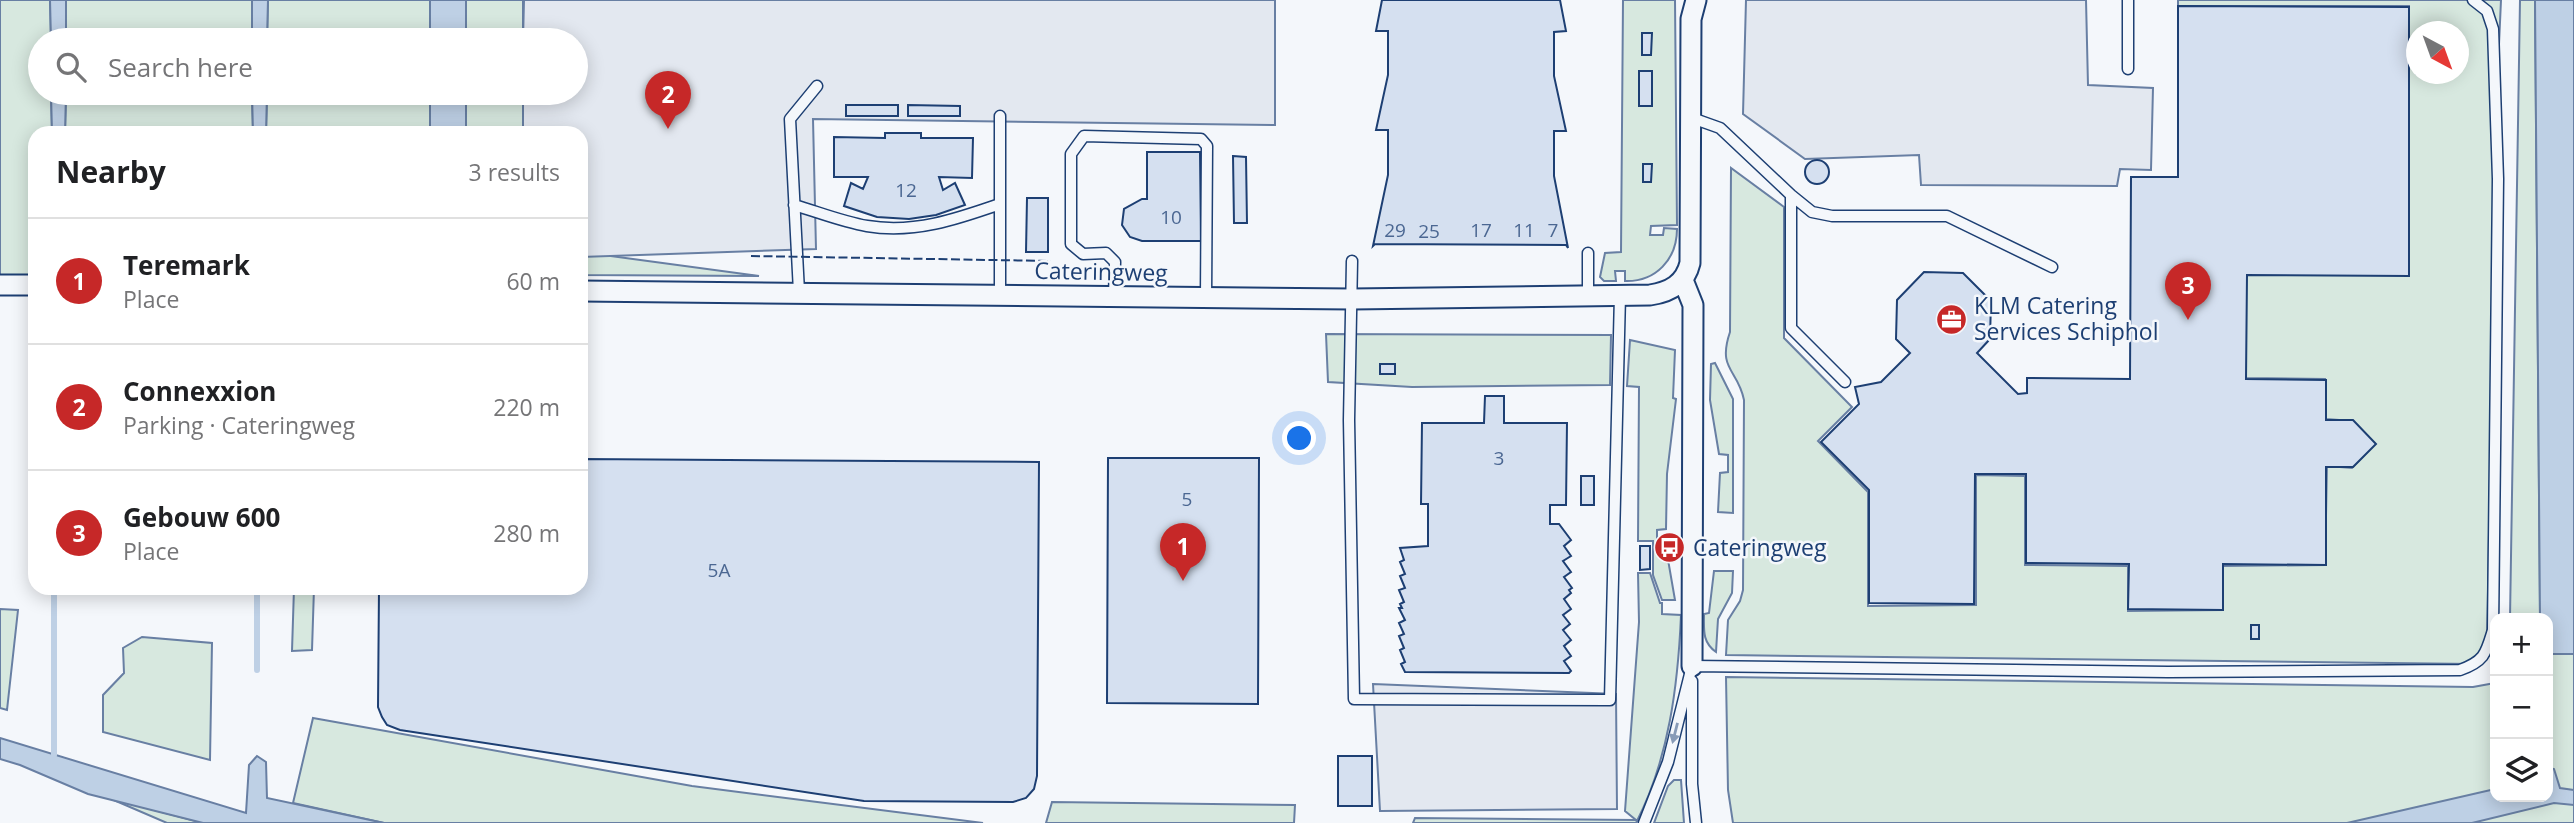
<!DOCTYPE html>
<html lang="en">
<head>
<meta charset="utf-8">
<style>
  :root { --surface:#fff; --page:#f6f6f6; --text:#202124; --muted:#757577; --line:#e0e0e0; --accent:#c62828 }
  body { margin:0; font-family:"Open Sans",sans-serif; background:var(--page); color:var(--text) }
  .controls { position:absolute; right:21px; bottom:21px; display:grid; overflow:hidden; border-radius:14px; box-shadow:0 4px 18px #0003 }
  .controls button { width:63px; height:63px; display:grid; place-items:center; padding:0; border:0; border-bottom:2px solid var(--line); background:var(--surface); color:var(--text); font:35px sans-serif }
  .compass { position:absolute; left:2406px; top:21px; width:63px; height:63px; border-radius:50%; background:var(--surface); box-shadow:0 4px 18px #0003; rotate:139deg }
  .you { position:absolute; left:1300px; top:439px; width:24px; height:24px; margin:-18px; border:5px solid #fff; border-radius:50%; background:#1a73e8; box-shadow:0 0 0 10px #1a73e833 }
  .badge { display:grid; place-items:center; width:46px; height:46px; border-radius:50%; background:var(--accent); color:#fff; font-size:23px; font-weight:700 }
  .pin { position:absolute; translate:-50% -58px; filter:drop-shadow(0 2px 4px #0008) }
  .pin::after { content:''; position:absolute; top:37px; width:24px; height:21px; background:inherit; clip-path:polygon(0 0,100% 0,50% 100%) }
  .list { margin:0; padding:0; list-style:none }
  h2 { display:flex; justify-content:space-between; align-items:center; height:91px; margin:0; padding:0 28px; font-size:30px }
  h2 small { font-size:23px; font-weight:400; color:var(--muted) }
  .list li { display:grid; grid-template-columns:46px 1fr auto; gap:21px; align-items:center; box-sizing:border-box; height:126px; padding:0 28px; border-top:2px solid var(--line) }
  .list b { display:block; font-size:26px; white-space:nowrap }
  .list p { margin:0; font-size:23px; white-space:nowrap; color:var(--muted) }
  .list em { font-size:23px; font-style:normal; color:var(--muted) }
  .icon { flex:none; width:38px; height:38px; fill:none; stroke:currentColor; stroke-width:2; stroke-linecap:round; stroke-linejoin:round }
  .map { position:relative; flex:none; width:2574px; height:823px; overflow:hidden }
  .search { position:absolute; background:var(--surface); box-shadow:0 4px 18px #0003; left:28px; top:28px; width:560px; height:77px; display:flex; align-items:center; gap:18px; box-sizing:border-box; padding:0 24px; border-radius:38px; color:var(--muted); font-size:26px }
  .panel { position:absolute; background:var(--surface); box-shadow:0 4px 18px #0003; left:28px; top:126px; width:560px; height:469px; border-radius:21px }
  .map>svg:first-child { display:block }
  .green { fill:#d7e8df; stroke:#687fa3; stroke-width:2; fill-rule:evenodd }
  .parking { fill:#e3e8f0; stroke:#687fa3; stroke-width:2 }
  .water { fill:#bed0e5; stroke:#687fa3; stroke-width:2 }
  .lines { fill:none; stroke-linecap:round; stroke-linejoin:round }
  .stream { stroke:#bed0e5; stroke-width:6 }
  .building { fill:#d5e0f0; stroke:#1d3f73; stroke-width:2 }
  .lane-casing { stroke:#1d3f73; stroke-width:13 }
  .street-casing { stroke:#1d3f73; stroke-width:23 }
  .lane { stroke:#f4f7fb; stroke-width:10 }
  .street { stroke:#f4f7fb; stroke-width:19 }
  .fence { stroke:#1d3f73; stroke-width:2; stroke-dasharray:9 3.5; stroke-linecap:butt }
  .oneway { fill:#889bb7 }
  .labels { text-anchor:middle; stroke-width:5; stroke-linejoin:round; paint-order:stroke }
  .number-label { font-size:19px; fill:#4b6792 }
  .street-label { font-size:23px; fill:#1d3f73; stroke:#f4f7fb }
  .poi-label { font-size:23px; fill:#1d3f73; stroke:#f4f7fb; text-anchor:start }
</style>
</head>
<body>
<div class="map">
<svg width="2574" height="823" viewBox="0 0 2574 823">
  <rect width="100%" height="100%" fill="#f4f7fb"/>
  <path class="green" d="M0 0H50L51 40H40V93H51L52 133H35V275H0Z
    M66 0H252V40H66Z
    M268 0H430V40H267Z
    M466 0H523V40H466Z
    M1623 0H1675L1677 225 1651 226 1650 235H1663L1664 228 1677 229C1677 259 1656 282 1625 281V271H1615L1616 281H1604L1600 277 1605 253 1621 252Z
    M2178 0H2501L2497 89 2487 647 2473 664 1726 655 1728 620 1740 601 1743 590 1744 400C1738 369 1717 370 1730 332L1731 168 1784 207V338L1852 407 1818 441 1868 492V606L1976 605V475L2025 476V565L2128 566V611L2222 610V566L2325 565 2327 466 2352 468 2375 444 2352 421 2326 419 2325 379 2246 378V275H2407L2409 6H2178ZM2416 32H2458V74H2416Z
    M2520 0H2535L2540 618H2510Z
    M66 93H252L253 133H65Z
    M267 93H430V133H266Z
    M466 93H523V133H466Z
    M581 252 759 276 581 275Z
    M1326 334 1611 335 1610 385 1412 387 1328 382Z
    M1630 340 1675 350 1673 398 1676 399 1667 474 1666 529 1657 530V548H1666L1675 600H1662L1653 575V541H1638L1639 387 1627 386Z
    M1715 363 1733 399V513L1718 512 1720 473 1728 472V455L1719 454 1710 400 1711 364Z
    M1714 571H1733L1732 593 1718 619 1716 652C1702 642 1704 630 1704 614L1709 613Z
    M1638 573H1650L1660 603H1662V614L1681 615C1678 685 1669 759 1636 823H1413L1415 818 1636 820 1625 811 1639 622Z
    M294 588H314L312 650 292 651Z
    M0 609 18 610 7 710 0 708Z
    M142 637 212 643 210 760 103 732V695L124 673 123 648Z
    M2548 654H2574V823H1733L1728 790 1726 677 2473 687 2495 683V797H2548Z
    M313 718 692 786 983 823H384L293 803Z
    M1674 780H1681L1684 823H1654L1668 786Z
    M109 798 203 823H167Z
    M1052 802 1295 805 1294 823H1046Z"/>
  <path class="parking" d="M524 0H1275V125L813 119 816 249 581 257V133H523V93H576V40H523Z
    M1746 0H2086L2088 85 2153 88 2151 170 2120 169 2117 186 1921 185 1919 155 1805 159 1743 114Z
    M1373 684 1616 694 1617 809 1380 811Z"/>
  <path class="water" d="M50 0H66V40H51Z
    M252 0H268L267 40H252Z
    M430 0H466V40H430Z
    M2535 0H2574V654H2548V618H2540Z
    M51 93H66L65 133H52Z
    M252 93H267L266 133H253Z
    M430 93H466V133H430Z
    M0 738 246 813 249 765 257 756 266 762 267 798 384 823H203L88 794 20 765 0 759Z
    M2550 768 2554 769 2560 788 2574 790V805L2554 803 2472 823H2347L2495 789V797H2548Z"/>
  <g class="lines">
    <path class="stream" d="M54 588V755
      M257 588V670"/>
  </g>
  <path class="building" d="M1382 0H1560L1566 31 1554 32V76L1566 131H1554V176L1568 248 1566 245 1375 244 1373 246 1388 175V130H1376L1388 75V31H1376Z
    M2178 6 2409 7V276L2247 275 2246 379 2326 380V420H2353L2376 444 2353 467H2326V565L2223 564V610L2128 609 2129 564 2026 563V474H1975L1974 604 1869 603V490L1821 442 1859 404 1855 387 1881 382 1910 353 1896 339 1897 300 1924 272 1963 273 1991 301 1990 339 1977 353 2018 394 2027 393V378L2130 379 2131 177H2178Z
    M1642 33H1652L1651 55H1642Z
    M1639 71H1652V106H1639Z
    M846 105H898V116H846Z
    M908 105 960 106V116H908Z
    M885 133H921V138H973L972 178 939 177 943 190 955 183 965 205 936 215 909 219 877 217 844 206 851 183 863 189 868 177H834V137L885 138Z
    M1147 152H1200L1201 241H1142L1130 237 1122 225 1124 209 1142 199H1147Z
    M1233 156 1246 157 1247 223H1234Z
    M1805 172a12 12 0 1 1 24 0a12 12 0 1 1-24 0Z
    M1643 164H1652L1651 182H1643Z
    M1027 198H1048V252H1026Z
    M1380 364H1395V374H1380Z
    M1485 396H1504V423H1567L1566 505H1550V524H1559L1571 540 1564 546 1571 556 1563 561 1571 572 1564 577 1572 588 1569 590 1571 593 1564 599 1571 609 1563 615 1570 624 1563 630 1571 640 1564 646 1571 656 1564 661 1571 671 1569 673 1405 672 1401 664 1405 662 1400 650 1404 648 1399 636 1404 634 1399 623 1405 620 1399 608H1402L1400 604 1404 602 1399 590 1405 588 1400 576 1405 574 1400 562 1404 560 1400 548 1428 546V504H1421L1422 423H1484Z
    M1108 458H1259L1258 704 1107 703Z
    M581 459 1039 462 1037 776 1034 789 1026 798 1013 802 864 801 400 730 387 725 382 717 378 707 379 588H581Z
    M1581 476H1594V505H1581Z
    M1640 546H1650V569L1640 570Z
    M2251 625H2259V639H2251Z
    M1338 756H1372V806H1338Z"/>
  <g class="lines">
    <defs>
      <path id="lane" d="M2128 0V69
        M1692 118 1720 128 1791 195 1812 212 1832 216H1947L2052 267
        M1791 195V328L1845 382
        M794 205C818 212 843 222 867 226 914 234 957 219 1000 204
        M1588 253V296
        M1352 261 1349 420 1354 699 1610 700 1620 295
        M799 292 790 119 817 86
        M1000 295V116
        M1114 296 1115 262 1106 253 1083 254 1071 244V154L1084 136 1201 139 1207 146 1206 298
        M1692 666 2168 672 2460 670C2485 661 2486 653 2493 630L2498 179 2493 29 2487 11 2473 0
        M1692 681V784L1696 823
        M1644 823 1668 762 1692 666"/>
      <path id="street" d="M1683 280 1693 305 1692 666
        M0 285H35
        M581 291 1352 299 1650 295C1670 292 1685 284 1690 263L1691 19 1696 0"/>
    </defs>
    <use href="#lane" class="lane-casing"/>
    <use href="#street" class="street-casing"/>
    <use href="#lane" class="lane"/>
    <use href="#street" class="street"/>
    <path class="fence" d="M751 256 1051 261"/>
  </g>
  <defs><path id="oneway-solid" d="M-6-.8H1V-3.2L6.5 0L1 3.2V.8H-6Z" transform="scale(1.75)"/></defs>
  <use class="oneway" href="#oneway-solid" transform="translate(1675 733) rotate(104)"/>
  <defs>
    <symbol id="office-disc" viewBox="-11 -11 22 22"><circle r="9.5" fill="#c62828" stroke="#f4f7fb"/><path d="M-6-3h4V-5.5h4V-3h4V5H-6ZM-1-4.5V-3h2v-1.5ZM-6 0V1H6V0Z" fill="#fff"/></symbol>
    <symbol id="bus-disc" viewBox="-11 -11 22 22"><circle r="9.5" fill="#c62828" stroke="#f4f7fb"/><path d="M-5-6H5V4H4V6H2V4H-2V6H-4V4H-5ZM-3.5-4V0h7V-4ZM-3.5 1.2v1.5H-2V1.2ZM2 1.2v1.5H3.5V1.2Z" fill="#fff"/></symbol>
  </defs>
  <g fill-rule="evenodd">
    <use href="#office-disc" x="1934" y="302" width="35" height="35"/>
    <use href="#bus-disc" x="1652" y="530" width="35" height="35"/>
  </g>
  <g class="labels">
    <g class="number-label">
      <text x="906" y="197">12</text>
      <text x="1171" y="224">10</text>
      <text x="1395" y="237">29</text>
      <text x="1481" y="237">17</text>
      <text x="1524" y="237">11</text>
      <text x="1553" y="237">7</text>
      <text x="1429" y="238">25</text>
      <text x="1499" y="465">3</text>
      <text x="1187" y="506">5</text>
      <text x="719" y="577">5A</text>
    </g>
    <g class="street-label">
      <text transform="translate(1101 272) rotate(1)" y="8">Cateringweg</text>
    </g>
    <g class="poi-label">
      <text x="1974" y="314">KLM Catering<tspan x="1974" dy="26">Services Schiphol</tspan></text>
      <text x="1693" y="556">Cateringweg</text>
    </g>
  </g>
</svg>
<div class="controls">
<button>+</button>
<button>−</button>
<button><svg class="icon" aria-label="layers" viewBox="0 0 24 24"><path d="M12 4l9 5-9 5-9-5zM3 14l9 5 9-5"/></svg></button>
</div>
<svg class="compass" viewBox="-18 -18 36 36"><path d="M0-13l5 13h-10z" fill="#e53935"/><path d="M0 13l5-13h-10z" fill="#757577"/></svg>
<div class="you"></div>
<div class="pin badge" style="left:1183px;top:581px">1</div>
<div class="pin badge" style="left:668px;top:129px">2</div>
<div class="pin badge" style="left:2188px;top:320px">3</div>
<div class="search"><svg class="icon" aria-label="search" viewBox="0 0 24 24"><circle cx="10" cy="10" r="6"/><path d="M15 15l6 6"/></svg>Search here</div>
<section class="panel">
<h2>Nearby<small>3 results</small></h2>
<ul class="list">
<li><span class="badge">1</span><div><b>Teremark</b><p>Place</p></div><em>60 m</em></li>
<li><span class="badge">2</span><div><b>Connexxion</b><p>Parking · Cateringweg</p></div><em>220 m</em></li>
<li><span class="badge">3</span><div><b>Gebouw 600</b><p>Place</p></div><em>280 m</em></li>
</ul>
</section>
</div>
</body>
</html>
